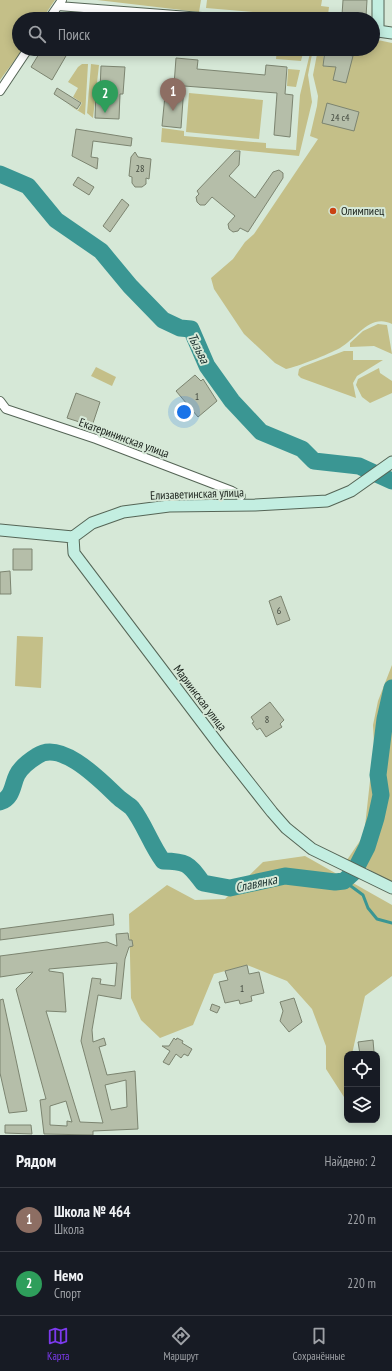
<!DOCTYPE html>
<html lang="ru">
<head>
<meta charset="utf-8">
<style>
  :root { --surface:#171b24; --page:#242831; --text:#f1f3f6; --muted:#9ea1a6; --line:#363941; --accent:#7c3aed }
  body { margin:0; font-family:"PT Sans Narrow",sans-serif; background:var(--page); color:var(--text) }
  .controls { position:absolute; right:12px; bottom:12px; display:grid; overflow:hidden; border-radius:8px; box-shadow:0 2px 10px #0003 }
  .controls button { width:36px; height:36px; display:grid; place-items:center; padding:0; border:0; border-bottom:1px solid var(--line); background:var(--surface); color:var(--text); font:20px sans-serif }
  .you { position:absolute; left:184px; top:412px; width:14px; height:14px; margin:-10px; border:3px solid #fff; border-radius:50%; background:#1a73e8; box-shadow:0 0 0 6px #1a73e833 }
  .badge { display:grid; place-items:center; width:26px; height:26px; border-radius:50%; background:var(--accent); color:#fff; font-size:13px; font-weight:700 }
  .pin { position:absolute; translate:-50% -33px; filter:drop-shadow(0 1px 2px #0008) }
  .pin::after { content:''; position:absolute; top:21px; width:14px; height:12px; background:inherit; clip-path:polygon(0 0,100% 0,50% 100%) }
  .list { margin:0; padding:0; list-style:none }
  h2 { display:flex; justify-content:space-between; align-items:center; height:52px; margin:0; padding:0 16px; font-size:17px }
  h2 small { font-size:13px; font-weight:400; color:var(--muted) }
  .list li { display:grid; grid-template-columns:26px 1fr auto; gap:12px; align-items:center; box-sizing:border-box; height:64px; padding:0 16px; border-top:1px solid var(--line) }
  .list b { display:block; font-size:15px; white-space:nowrap }
  .list p { margin:0; font-size:13px; white-space:nowrap; color:var(--muted) }
  .list em { font-size:13px; font-style:normal; color:var(--muted) }
  .icon { flex:none; width:22px; height:22px; fill:none; stroke:currentColor; stroke-width:2; stroke-linecap:round; stroke-linejoin:round }
  .map { position:relative; flex:none; width:392px; height:1135px; overflow:hidden }
  .search { position:absolute; background:var(--surface); box-shadow:0 2px 10px #0003; left:12px; right:12px; top:12px; height:44px; display:flex; align-items:center; gap:10px; box-sizing:border-box; padding:0 14px; border-radius:22px; color:var(--muted); font-size:15px }
  .sheet { height:180px; background:var(--surface) }
  nav { display:flex; justify-content:space-around; align-items:center; box-sizing:border-box; height:56px; border-top:1px solid var(--line); background:var(--surface); font-size:11px; color:var(--muted) }
  nav a { display:grid; justify-items:center; gap:2px }
  nav .on { color:var(--accent) }
  .map>svg:first-child { display:block }
  .green { fill:#c4bf88 }
  .lines { fill:none; stroke-linecap:round; stroke-linejoin:round }
  .stream { stroke:#3a9693; stroke-width:3 }
  .river { stroke:#3a9693; stroke-width:17 }
  .building { fill:#b5bea9; stroke:#7c8470; fill-rule:evenodd }
  .street-casing { stroke:#556556; stroke-width:10 }
  .secondary-casing { stroke:#556556; stroke-width:13 }
  .street { stroke:#fff; stroke-width:8 }
  .secondary { stroke:#c3eee1; stroke-width:11 }
  .poi-dot { fill:#ca4213; stroke:#d6e8d7; stroke-width:1.5 }
  .labels { text-anchor:middle; stroke-width:4; stroke-linejoin:round; paint-order:stroke }
  .number-label { font-size:10px; fill:#41483e }
  .poi-label { font-size:12px; fill:#1a211b; stroke:#d6e8d7; text-anchor:start }
  .street-label { font-size:12px; fill:#1a211b; stroke:#d6e8d7 }
  .water-label { font-size:13px; font-style:italic; fill:#1a2f2e; stroke:#d6e8d7 }
</style>
</head>
<body>
<div class="map">
<svg width="392" height="1135" viewBox="0 0 392 1135">
  <rect width="100%" height="100%" fill="#d6e8d7"/>
  <path class="green" d="M0 0H55L42 19H19V49H23L0 80Z
    M97 0H201L199 12Z
    M207 0H322L321 6 329 7 328 15 326 18 206 8Z
    M373 39 392 43V324C370 313 357 338 340 348 329 354 297 367 286 369L275 363 244 334 214 289 211 278 233 259 245 242 254 234 318 139 310 136 317 106 318 96 313 75 318 49H324L323 66 330 67 333 49H373Z
    M277 49H304L301 61 276 59Z
    M311 49H313L308 75 312 102 299 156 161 142 162 128 184 131V136L266 143V148L296 150 300 95Z
    M82 64H88L85 115 67 104 78 110 82 103 73 97 78 88 68 82 78 67Z
    M91 64 99 65 93 118 87 113Z
    M288 69 300 70 296 87 287 86Z
    M189 93 263 100 259 139 186 132Z
    M378 324 387 325 392 354 374 346 350 347V343L363 331Z
    M344 351H353V360H383L357 376 353 383 356 398 301 378 298 375 299 369 302 367Z
    M96 367 116 377 112 386 91 376Z
    M379 368 380 373 392 381V393L370 403 362 397 356 385 358 379Z
    M17 636 43 637 41 688 15 686Z
    M392 665V884L365 867 347 860 364 835 374 745 373 725 378 701Z
    M305 856 392 905V976L365 996 352 1054H347V1099L344 1097 326 1069V1046L312 1009 287 981 247 965 214 974 193 1025 160 1038 141 1020 131 998 129 914 167 885 195 900 225 899 263 862Z"/>
  <g class="lines">
    <path class="stream" d="M344 881 363 895 368 908 377 919 392 923"/>
    <path class="river" d="M0 174 28 186 56 220 101 251 130 286 163 320 180 328 191 329 207 366 232 401 261 432 302 449 314 461 359 466 392 481
      M0 802C13 798 12 785 17 775 21 767 29 761 37 756 61 739 101 781 118 797 122 801 128 804 132 808 144 823 151 845 163 861 188 861 189 865 203 883L230 888 285 876 335 882 344 881 354 872 367 847 376 818 381 795 378 775 385 719 392 688"/>
  </g>
  <path class="building" d="M343 0H367L366 17 342 15Z
    M42 49H70L52 80 31 67Z
    M325 50 353 56 346 83 333 80 336 67 323 66Z
    M176 58 198 60 197 69 265 75 266 65 287 67 285 94 293 95 290 137 274 135 277 93 184 86 181 128 162 126 166 85H174Z
    M101 66 125 67 123 94H120L119 119 95 118 96 91H100Z
    M57 88 81 103 77 109 54 94Z
    M327 103 359 112 354 131 322 123Z
    M76 129 132 138 131 146 93 141 91 157 98 158 97 169 72 156Z
    M235 151H240L239 165 229 176 255 198 273 172 279 170 283 173V178L248 232 240 228 238 231 233 232 229 229 228 224 235 216 212 197 205 205H200L197 202 196 197 199 194 197 191Z
    M135 152 138 157 151 159 149 179 146 178V184L142 187H135L132 183V177L129 176 131 157Z
    M78 177 94 187 89 195 73 185Z
    M122 199 129 205 110 232 103 226Z
    M195 375 201 381 203 379 217 401 198 417 176 391Z
    M76 393 100 402 92 426 67 418Z
    M13 549H32V570H13Z
    M10 571 11 594H0V572Z
    M281 596 290 620 277 625 269 601Z
    M270 702 284 720 280 724 282 727 266 737 260 728 257 730 252 723 254 722 251 717Z
    M113 914 114 925 0 940V929Z
    M128 933 129 940H132L133 946 129 947 125 959 121 999 98 995 92 1030 93 1042 104 1038 106 1045 99 1047 107 1075 135 1071 138 1129 93 1131V1135L44 1134 40 1100 46 1099 16 989 33 972 0 977V956L107 942 117 946 116 934ZM117 963 115 986 100 984 101 979 92 978 81 1041 103 1123 80 1122 46 1011 66 1012 63 973 49 971V969ZM126 1080 127 1107 111 1110 105 1085ZM66 1101 72 1122 67 1121V1126L50 1125V1106Z
    M247 965 249 974 259 972 264 993 251 996 252 1001 240 1004 239 1000 225 1003 219 982 228 980 225 971Z
    M294 998 302 1022 289 1032 280 1021 283 1011 280 1002Z
    M3 999 27 1111 9 1113 0 1073V1000Z
    M212 1004 220 1007 217 1013 210 1010Z
    M174 1038 176 1040 177 1038 183 1041 182 1043 192 1049 188 1056 184 1054 181 1058 176 1054 169 1065 163 1062 170 1051 162 1046H169Z
    M373 1040 374 1052 360 1054 358 1042Z
    M5 1125H31L32 1134 5 1133Z"/>
  <g class="lines">
    <defs>
      <path id="street" d="M58 6 228 19
        M49 19 62 0
        M0 91 28 49
        M0 401 6 409 96 439 232 491 241 496"/>
      <path id="secondary" d="M378 0V31L392 33
        M0 530 73 537 92 523 123 512 169 506 255 505 327 501 351 491 392 462
        M73 537 74 553 220 746 272 812 286 828 312 849 392 888"/>
    </defs>
    <use href="#street" class="street-casing"/>
    <use href="#secondary" class="secondary-casing"/>
    <use href="#street" class="street"/>
    <use href="#secondary" class="secondary"/>
  </g>
  <circle class="poi-dot" cx="333" cy="211" r="4"/>
  <g class="labels">
    <g class="number-label">
      <text x="340" y="121">24 с4</text>
      <text x="140" y="172">28</text>
      <text x="197" y="400">1</text>
      <text x="279" y="614">6</text>
      <text x="267" y="723">8</text>
      <text x="242" y="992">1</text>
    </g>
    <g class="poi-label">
      <text x="341" y="215">Олимпиец</text>
    </g>
    <g class="street-label">
      <text transform="translate(124 438) rotate(20)" y="4">Екатерининская улица</text>
      <text transform="translate(197 494) rotate(-2)" y="4">Елизаветинская улица</text>
      <text transform="translate(200 698) rotate(53)" y="4">Мариинская улица</text>
    </g>
    <g class="water-label">
      <text transform="translate(199 348) rotate(63)" y="5">Тызьва</text>
      <text transform="translate(256 883) rotate(-12)" y="5">Славянка</text>
    </g>
  </g>
</svg>
<div class="controls">
<button><svg class="icon" aria-label="locate" viewBox="0 0 24 24"><circle cx="12" cy="12" r="6"/><path d="M12 2v4M12 18v4M2 12h4M18 12h4"/></svg></button>
<button><svg class="icon" aria-label="layers" viewBox="0 0 24 24"><path d="M12 4l9 5-9 5-9-5zM3 14l9 5 9-5"/></svg></button>
</div>
<div class="you"></div>
<div class="pin badge" style="left:173px;top:111px;background:#8d6e63">1</div>
<div class="pin badge" style="left:105px;top:113px;background:#2e9e5b">2</div>
<div class="search"><svg class="icon" aria-label="search" viewBox="0 0 24 24"><circle cx="10" cy="10" r="6"/><path d="M15 15l6 6"/></svg>Поиск</div>
</div>
<section class="sheet">
<h2>Рядом<small>Найдено: 2</small></h2>
<ul class="list">
<li><span class="badge" style="background:#8d6e63">1</span><div><b>Школа № 464</b><p>Школа</p></div><em>220 m</em></li>
<li><span class="badge" style="background:#2e9e5b">2</span><div><b>Немо</b><p>Спорт</p></div><em>220 m</em></li>
</ul>
</section>
<nav>
<a class="on"><svg class="icon" aria-label="map" viewBox="0 0 24 24"><path d="M3 6l6-2 6 2 6-2v14l-6 2-6-2-6 2zM9 4v14M15 6v14"/></svg>Карта</a>
<a><svg class="icon" aria-label="directions" viewBox="0 0 24 24"><path d="M12 3l9 9-9 9-9-9zM9 14v-3h6M13 9l2 2-2 2"/></svg>Маршрут</a>
<a><svg class="icon" aria-label="saved" viewBox="0 0 24 24"><path d="M7 4h10v16l-5-4-5 4z"/></svg>Сохранённые</a>
</nav>
</body>
</html>
